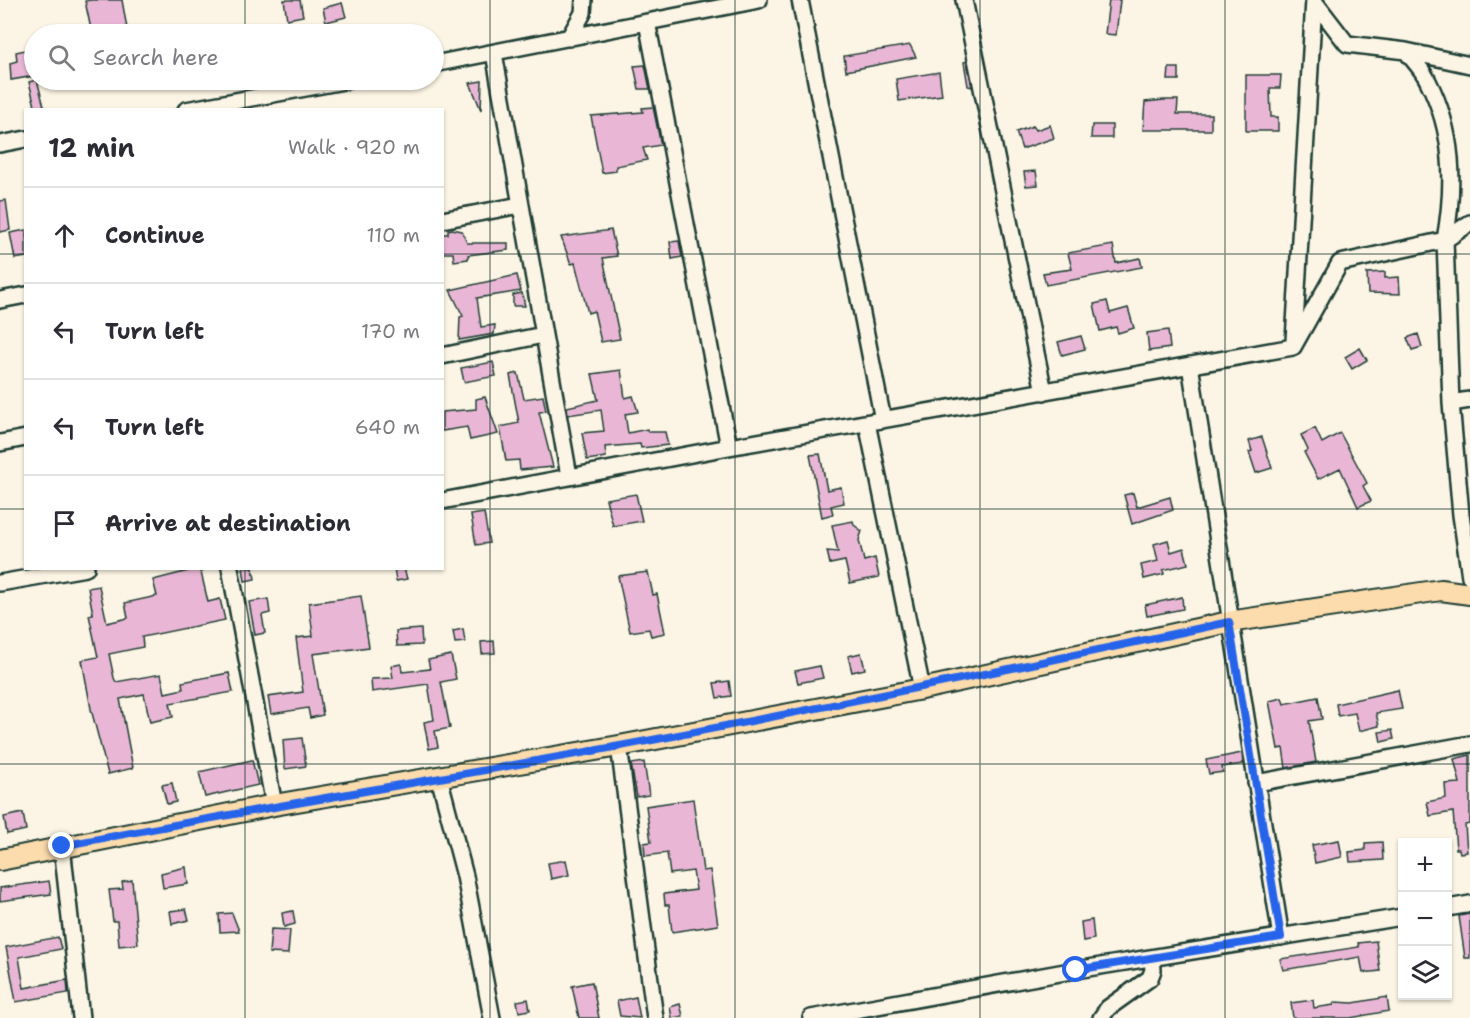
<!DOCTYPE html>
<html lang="en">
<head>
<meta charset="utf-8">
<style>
  :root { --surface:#fff; --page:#f7f7f7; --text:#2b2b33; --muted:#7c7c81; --line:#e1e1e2 }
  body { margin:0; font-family:"Shantell Sans",sans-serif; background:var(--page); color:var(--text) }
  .controls { position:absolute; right:18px; bottom:18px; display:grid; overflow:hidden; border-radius:0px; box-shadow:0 2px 4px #0004 }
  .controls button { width:54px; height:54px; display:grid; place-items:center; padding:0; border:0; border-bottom:2px solid var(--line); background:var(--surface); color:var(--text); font:30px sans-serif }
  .stop { position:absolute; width:18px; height:18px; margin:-14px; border:4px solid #2563eb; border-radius:50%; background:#fff }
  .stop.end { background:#2563eb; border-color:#fff; box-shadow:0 2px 6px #0008 }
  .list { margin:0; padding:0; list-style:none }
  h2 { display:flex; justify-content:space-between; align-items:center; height:78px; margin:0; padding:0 24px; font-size:26px }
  h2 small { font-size:20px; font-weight:400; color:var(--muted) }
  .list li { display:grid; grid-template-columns:39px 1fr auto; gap:18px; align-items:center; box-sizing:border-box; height:96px; padding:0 24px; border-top:2px solid var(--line) }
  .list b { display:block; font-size:22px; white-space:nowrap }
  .list em { font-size:20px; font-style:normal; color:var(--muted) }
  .icon { flex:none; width:33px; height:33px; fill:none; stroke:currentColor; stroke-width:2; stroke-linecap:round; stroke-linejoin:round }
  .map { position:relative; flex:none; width:1470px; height:1018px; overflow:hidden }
  .search { position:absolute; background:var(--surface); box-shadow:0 2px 4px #0004; left:24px; top:24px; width:420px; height:66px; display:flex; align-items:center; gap:15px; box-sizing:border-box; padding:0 21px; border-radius:33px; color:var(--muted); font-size:22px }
  .panel { position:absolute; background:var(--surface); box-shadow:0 2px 4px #0004; left:24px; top:108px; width:420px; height:462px; border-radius:0px }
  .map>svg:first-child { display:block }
  .building { fill:#e9b7d5; stroke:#1f3d34; stroke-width:1.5 }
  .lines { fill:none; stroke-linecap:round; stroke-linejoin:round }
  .minor-casing { stroke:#1f3d34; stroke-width:20 }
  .major-casing { stroke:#1f3d34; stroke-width:24 }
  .minor { stroke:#fcf5e5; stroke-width:15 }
  .major { stroke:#fcdcac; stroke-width:20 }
  .route { stroke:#2563eb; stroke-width:8 }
  .grid { fill:none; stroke:#1f3d34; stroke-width:1.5; stroke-opacity:0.55 }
</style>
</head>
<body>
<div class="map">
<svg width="1470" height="1018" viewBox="0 0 1470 1018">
  <rect width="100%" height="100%" fill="#fcf5e5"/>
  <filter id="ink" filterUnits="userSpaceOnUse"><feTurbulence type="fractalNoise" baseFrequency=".0167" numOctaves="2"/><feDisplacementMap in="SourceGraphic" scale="12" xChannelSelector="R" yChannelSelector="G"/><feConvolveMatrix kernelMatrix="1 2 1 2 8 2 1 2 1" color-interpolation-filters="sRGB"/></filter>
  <g filter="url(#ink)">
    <path class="building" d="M91 0H122L128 34H92L85 1Z
      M284 0H300L303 16 287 19Z
      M1109 0H1120L1116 35 1105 34Z
      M342 3 346 17 326 22 323 8Z
      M910 45 916 57 846 71 844 56Z
      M34 48V76L11 80 10 63 17 61 16 52Z
      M967 61 972 87 968 86 964 62Z
      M645 65 650 89H639L634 66Z
      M1169 68H1179V80H1168Z
      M939 72 942 95 899 101 896 79Z
      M1246 75H1281L1280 88H1270L1271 117H1278V131H1246Z
      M37 80 45 110H36L29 82Z
      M482 81 481 110 470 83Z
      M1164 100H1178L1177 114H1211V130H1143L1145 102Z
      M653 107 661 145 643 148 647 160 616 166V171L602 173 591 116 643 112 642 108Z
      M1050 125 1054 138 1022 149 1016 132 1033 126 1036 130Z
      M1092 125H1112V138H1091Z
      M1036 171 1038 185 1026 186 1024 172Z
      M6 200 10 230 0 232V201Z
      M452 229 462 231 467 243H508V250L468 255V259L454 261 453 253H442V234H448V230Z
      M26 230V257L15 259 10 233Z
      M611 230 617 256 603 258 620 339 601 342 594 311 588 313 575 263 571 264 561 237Z
      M679 241 682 257 672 259 670 242Z
      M1113 245 1116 263 1140 258 1142 267 1046 285 1043 273 1072 269 1068 253Z
      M1385 272V278L1399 277 1400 294 1368 293 1367 273Z
      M517 275 521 291 477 298 481 327 495 325 494 334 459 340 460 317 463 316 450 290Z
      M522 293 525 306H513V295Z
      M1107 301 1110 313 1128 308 1134 328 1118 333 1116 327 1100 331 1094 304Z
      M1168 330 1170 348 1149 351 1147 333Z
      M1418 334 1422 347 1412 350 1407 338Z
      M1081 336 1085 349 1062 355 1058 342Z
      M1360 348 1367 360 1352 369 1345 357Z
      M493 362 496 376 464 382 461 368Z
      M621 370 625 398 633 396 638 412 625 414 628 433 647 429 648 432H665L668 445 641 448 640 444 605 447 606 457 587 460 582 433 604 431 601 410 568 415 567 407 598 400 592 374Z
      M518 373 524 399 543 396 546 411 539 412 553 467 520 470 519 460 506 461 500 427 519 423 510 375Z
      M485 397 498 434 470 440 467 427 442 431V412L476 409V399Z
      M1315 428 1322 443 1340 433 1367 483 1363 486 1371 501 1358 507 1340 468 1318 479 1304 452 1308 450 1301 435Z
      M1262 437 1272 468 1256 473 1249 452 1252 451 1249 441Z
      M820 454 827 490 841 487 844 503 831 506 833 514 822 517 810 455Z
      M1133 493 1137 507 1170 497 1173 510 1132 524 1124 495Z
      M636 494 642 521 613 526 606 499Z
      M484 513 489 543 476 545 471 515Z
      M853 521 854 525 862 531 859 540 864 561 875 558 879 577 850 583 845 561 830 564 827 551 838 552 832 525Z
      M1168 540 1171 552 1184 548 1188 564 1163 570 1164 574 1144 579 1141 565 1158 561 1154 544Z
      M200 568 208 602 220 599 225 620 142 637 143 647 109 654 114 678 116 682 161 674 165 693 183 689 182 682 229 673 233 692 170 703 173 717 150 722 144 694 120 699 133 768 108 774 91 709 82 660 98 657 89 615 93 614 88 588 99 586 107 623 128 618 125 603 157 596 153 580Z
      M243 568H253L255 579 245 581Z
      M394 568H404L407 579 396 581Z
      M648 572 653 595 657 594 665 633 651 636 649 629 630 632 618 576Z
      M361 596 369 647 313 654 323 715 310 718 308 708 271 714 268 697 303 692 296 638 313 636 309 603Z
      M1182 597 1183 609 1147 616 1145 605Z
      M268 599 270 613 262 615 265 633 255 635 249 602Z
      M421 629 422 645 397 646 396 631Z
      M463 629 465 642 455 643 453 631Z
      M494 641 495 653 482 654 481 642Z
      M861 653 865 669 852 672 848 656Z
      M451 655 456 679 441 682 450 728 435 731 438 747 429 749 424 722 434 720 428 684 372 692 371 679 393 678 391 666 401 664 402 672 430 669 428 660Z
      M820 666 823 678 798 683 795 671Z
      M729 681 731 696 717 698 714 683Z
      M1398 690 1402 709 1376 713 1379 726 1359 731 1355 713 1338 716 1336 704Z
      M1318 697 1322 719 1309 721 1316 762 1286 768 1283 748 1278 749 1269 701 1282 698 1284 704Z
      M1392 730 1394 739 1381 742 1379 732Z
      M302 738 306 766 285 769 283 740Z
      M1242 753 1243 764 1222 767 1223 772 1209 774 1206 760Z
      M1470 755V824L1465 825 1467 852 1460 853 1459 849H1456L1453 812 1430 816 1427 802 1446 798 1445 784 1460 783 1454 759Z
      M252 760 258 785 205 797 199 772Z
      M644 762 649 795 637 797 631 764Z
      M172 783 176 802 167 804 162 785Z
      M693 799 703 871 710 870 718 925 672 932 669 905H665L664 894 696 890 693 871 670 874 667 853 645 856 644 843 651 842 646 806Z
      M23 813 26 830 7 834 4 817Z
      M1339 840 1342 857 1315 863 1312 845Z
      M1382 842 1383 860 1350 862 1349 852 1365 850V843Z
      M566 860 569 875 551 879 548 863Z
      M186 867 188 884 163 888 161 873Z
      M132 880 138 944 119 946 117 921H113L109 890 123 889 122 882Z
      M49 881 51 894 0 901V888Z
      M186 909 189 920 172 924 170 911Z
      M293 911 295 924 284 927 282 913Z
      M232 913 239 931 220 932 219 914Z
      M1470 914V958H1465L1459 916Z
      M1092 920 1094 939 1083 941 1081 922Z
      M271 929 290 930 288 954 269 953Z
      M58 937 61 949 19 957 24 988 67 980 68 993 16 1002 6 947Z
      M1376 941 1380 971 1363 973 1360 957 1283 970 1280 959 1359 947 1358 943Z
      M592 982 599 1018H579L572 986Z
      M636 997 640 1018 620 1016 617 1001Z
      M1387 997 1389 1011 1350 1018H1293L1291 1003 1313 1000 1314 1008 1334 1005 1335 1002 1353 1003Z
      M528 999 530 1010 519 1012 517 1001Z
      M680 1004 683 1016 672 1018 670 1007Z"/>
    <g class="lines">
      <defs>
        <path id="minor" d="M800 0 883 420
          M964 0 1044 392
          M1314 1 1347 44 1406 51 1470 65
          M647 22 729 447
          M569 38 583 13 584 0
          M1406 51C1413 60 1423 70 1428 81 1454 132 1455 184 1445 240L1470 223
          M494 53 569 476
          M434 64 759 0
          M186 110 349 80
          M0 144 26 139
          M442 220 520 205
          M0 300 26 295
          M1294 341 1314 0
          M442 356 543 335
          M1190 365 1281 937
          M1451 403 1461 515 1470 577
          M867 423 922 689
          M0 443 26 438
          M442 501 729 447 1293 347 1340 263 1445 240 1451 403 1470 400
          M230 568 274 805
          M0 583 86 568
          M619 746 655 1018
          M439 777 465 876 492 1018
          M1256 783 1470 744
          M62 846 81 1018
          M1448 908 1470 904
          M811 1018 1076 970 1402 917
          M1101 1018 1108 1008 1150 978 1153 970 1152 958"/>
        <path id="major" d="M0 860 274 805 619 746 922 689 1229 622 1441 590 1470 594"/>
      </defs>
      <use href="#minor" class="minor-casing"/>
      <use href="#major" class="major-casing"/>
      <use href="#minor" class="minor"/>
      <use href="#major" class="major"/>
    </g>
  </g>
  <g class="lines" filter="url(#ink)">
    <path class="route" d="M62 846C248 810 434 780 620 746 824 708 1026 666 1229 622L1281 937 1076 970"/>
  </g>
  <path class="grid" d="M245 0V34M490 0V1018M735 0V1018M980 0V1018M1225 0V1018M245 80V110M0 254H26M442 254H1470M0 509H26M442 509H1470M245 568V1018M0 764H1470"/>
</svg>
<div class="controls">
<button>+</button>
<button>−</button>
<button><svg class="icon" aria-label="layers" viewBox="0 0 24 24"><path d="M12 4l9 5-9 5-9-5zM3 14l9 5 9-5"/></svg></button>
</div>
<div class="stop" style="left:1076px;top:970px"></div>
<div class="stop end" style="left:62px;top:846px"></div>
<div class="search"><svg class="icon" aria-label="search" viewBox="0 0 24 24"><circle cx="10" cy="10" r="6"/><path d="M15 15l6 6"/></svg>Search here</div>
<section class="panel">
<h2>12 min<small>Walk · 920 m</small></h2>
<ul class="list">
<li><svg class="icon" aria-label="ahead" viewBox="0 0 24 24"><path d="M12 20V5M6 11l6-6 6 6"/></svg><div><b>Continue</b></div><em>110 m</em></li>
<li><svg class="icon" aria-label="left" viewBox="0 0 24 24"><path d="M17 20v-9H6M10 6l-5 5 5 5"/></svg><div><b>Turn left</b></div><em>170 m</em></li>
<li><svg class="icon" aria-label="left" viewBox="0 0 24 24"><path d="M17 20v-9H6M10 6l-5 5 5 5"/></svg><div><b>Turn left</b></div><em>640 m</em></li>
<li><svg class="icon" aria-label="arrive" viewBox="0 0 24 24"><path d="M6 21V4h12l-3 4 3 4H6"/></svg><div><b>Arrive at destination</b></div></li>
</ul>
</section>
</div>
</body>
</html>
